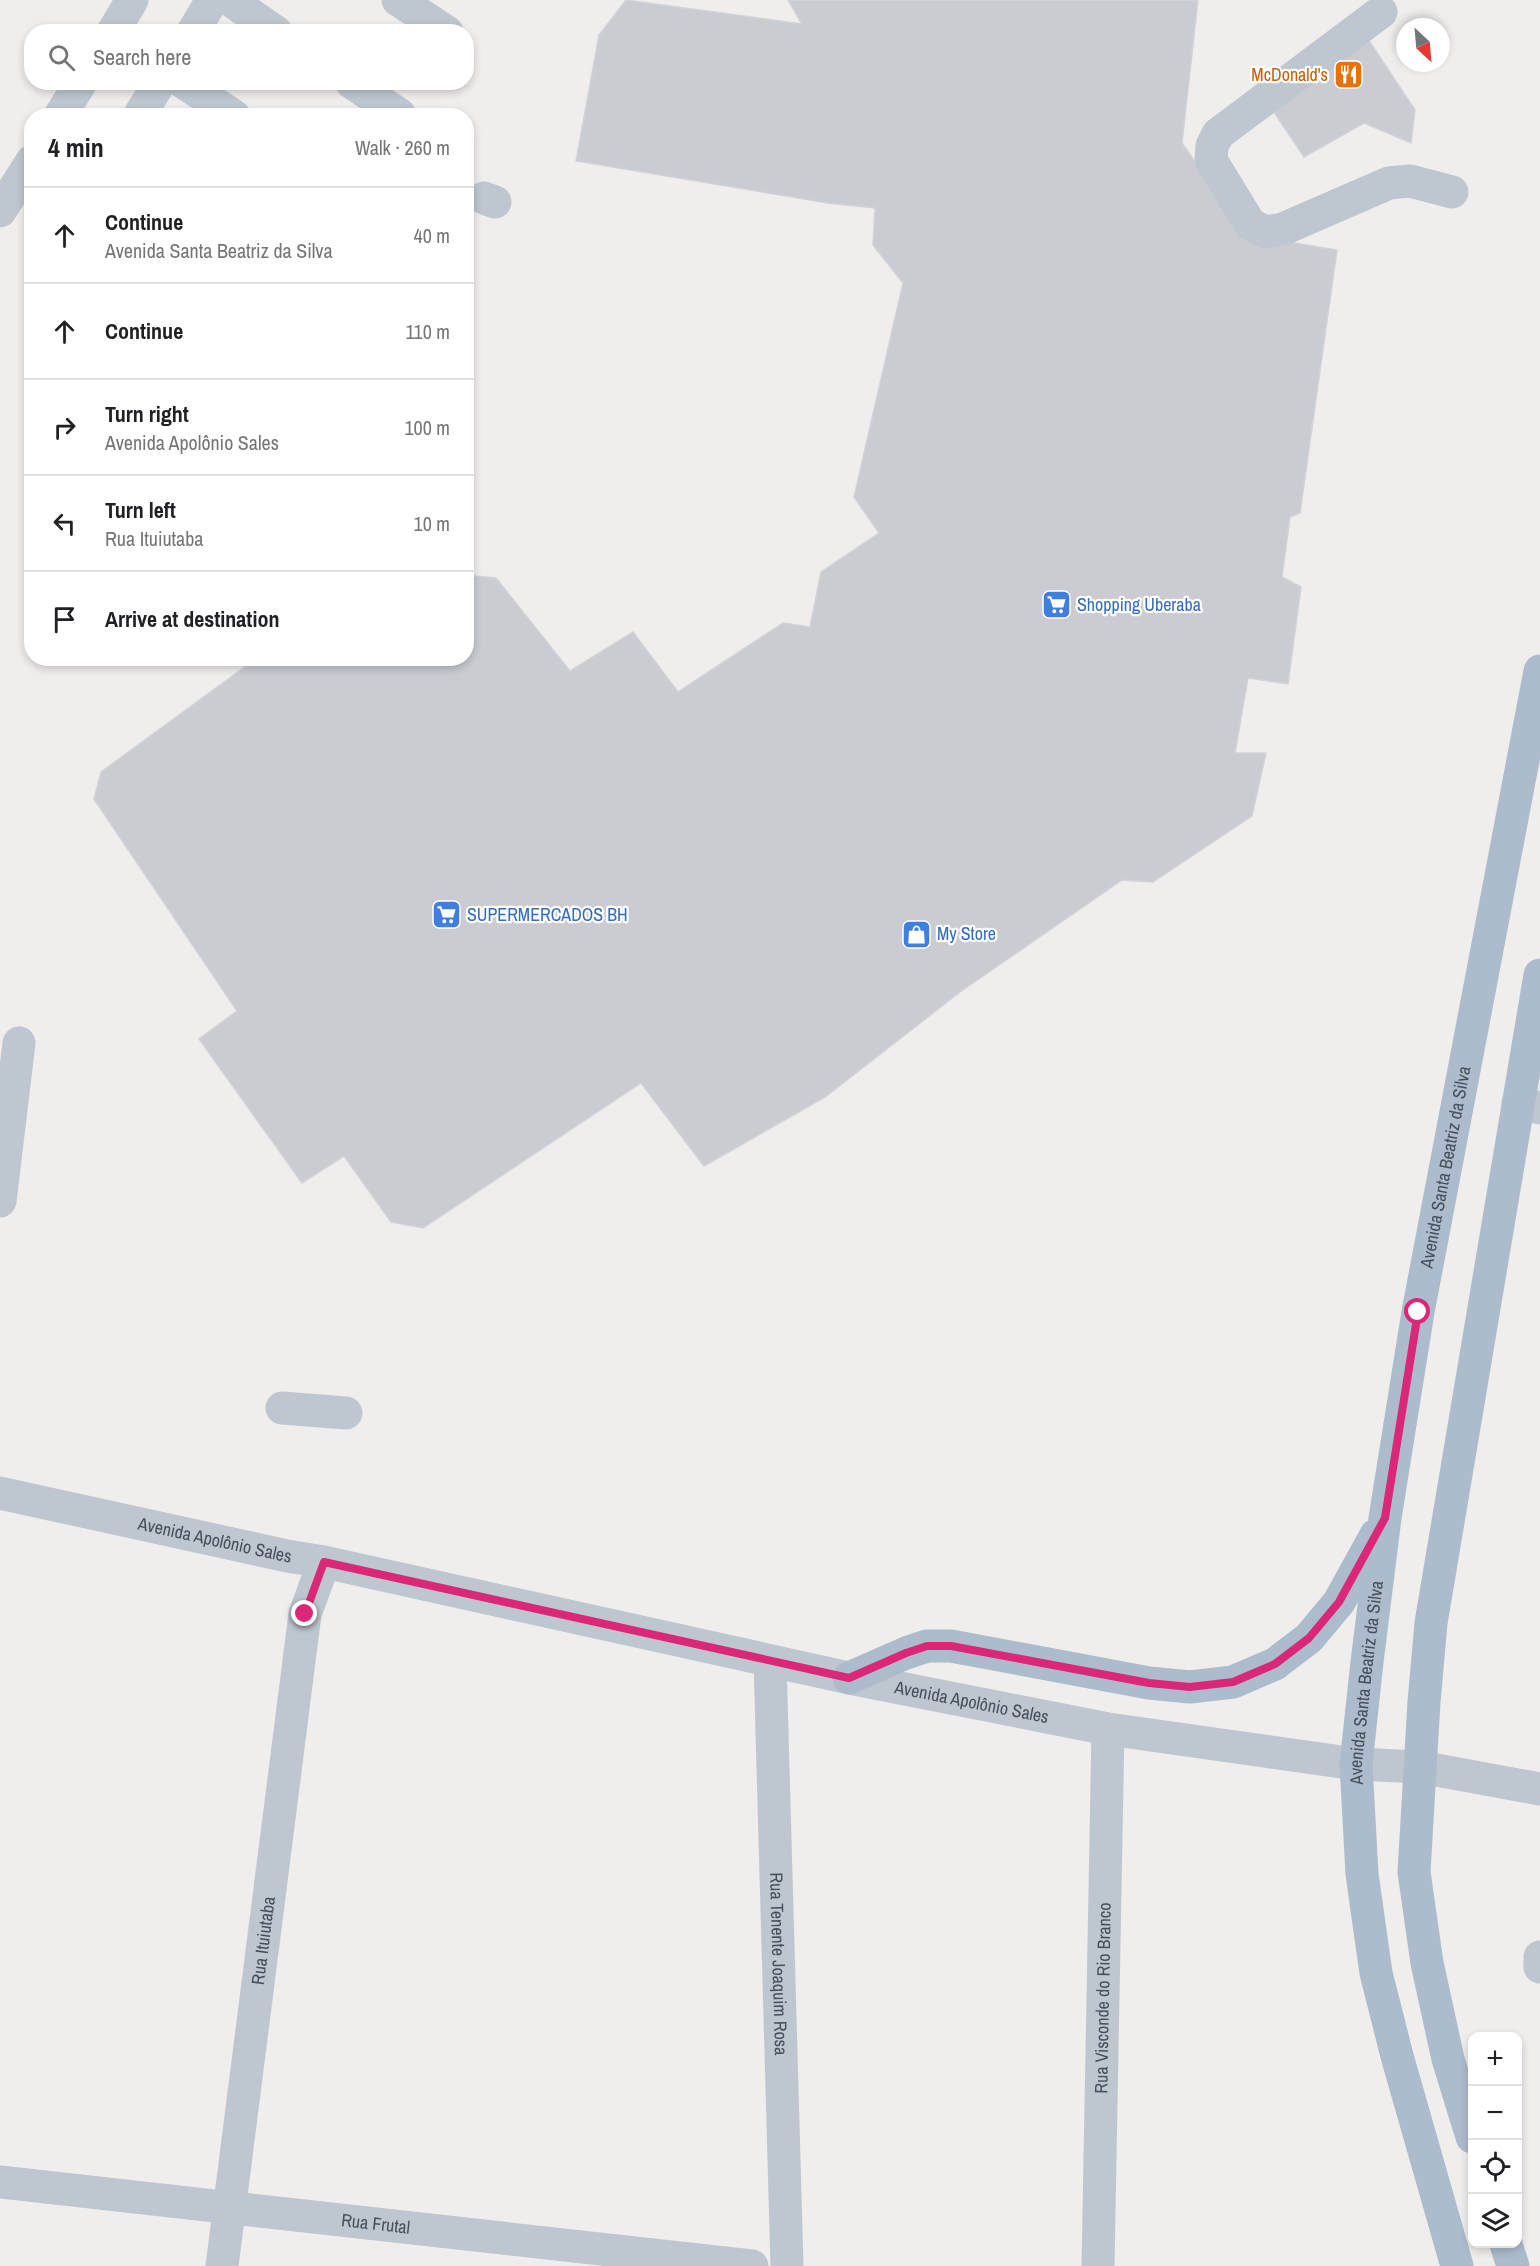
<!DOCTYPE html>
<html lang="en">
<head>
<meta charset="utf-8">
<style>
  :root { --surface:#fff; --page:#f6f6f6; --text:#202124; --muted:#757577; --line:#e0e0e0 }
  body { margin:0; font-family:"Archivo Narrow",sans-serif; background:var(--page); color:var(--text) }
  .controls { position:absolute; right:18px; bottom:18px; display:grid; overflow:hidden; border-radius:12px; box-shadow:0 3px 9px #0003 }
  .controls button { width:54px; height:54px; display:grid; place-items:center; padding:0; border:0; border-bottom:2px solid var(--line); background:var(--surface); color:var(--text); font:30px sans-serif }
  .compass { position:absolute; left:1396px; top:18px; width:54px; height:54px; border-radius:50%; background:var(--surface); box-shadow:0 3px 9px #0003; rotate:154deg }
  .stop { position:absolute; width:18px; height:18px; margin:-14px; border:4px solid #db2777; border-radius:50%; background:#fff }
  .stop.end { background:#db2777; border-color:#fff; box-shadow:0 2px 6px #0008 }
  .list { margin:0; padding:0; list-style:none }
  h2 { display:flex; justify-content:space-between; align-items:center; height:78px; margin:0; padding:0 24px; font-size:26px }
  h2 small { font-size:20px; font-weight:400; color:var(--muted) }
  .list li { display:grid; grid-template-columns:39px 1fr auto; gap:18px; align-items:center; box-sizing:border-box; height:96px; padding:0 24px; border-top:2px solid var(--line) }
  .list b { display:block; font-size:22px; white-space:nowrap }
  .list p { margin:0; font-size:20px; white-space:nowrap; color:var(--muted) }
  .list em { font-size:20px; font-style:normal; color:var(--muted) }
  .icon { flex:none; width:33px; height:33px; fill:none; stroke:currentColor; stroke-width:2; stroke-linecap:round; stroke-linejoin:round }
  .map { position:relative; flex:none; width:1540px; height:2266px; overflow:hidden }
  .search { position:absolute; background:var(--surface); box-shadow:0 3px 9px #0003; left:24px; top:24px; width:450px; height:66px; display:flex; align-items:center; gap:15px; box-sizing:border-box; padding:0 21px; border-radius:24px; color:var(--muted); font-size:22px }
  .panel { position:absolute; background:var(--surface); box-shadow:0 3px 9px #0003; left:24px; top:108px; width:450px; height:558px; border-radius:24px }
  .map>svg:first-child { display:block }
  .building { fill:#caccd2; stroke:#d1d3d9; stroke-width:1.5 }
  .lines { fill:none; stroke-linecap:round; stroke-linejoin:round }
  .minor { stroke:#bec7cf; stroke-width:33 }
  .major { stroke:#adbccc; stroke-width:33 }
  .route { stroke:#db2777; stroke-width:8 }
  .labels { text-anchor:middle; stroke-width:4.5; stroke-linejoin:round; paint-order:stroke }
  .food-label { font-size:18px; fill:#c56008; stroke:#fff; text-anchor:end }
  .shop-label { font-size:18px; fill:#366cbe; stroke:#fff; text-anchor:start }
  .street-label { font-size:18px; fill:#46505a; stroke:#fff }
</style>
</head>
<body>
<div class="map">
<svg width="1540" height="2266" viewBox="0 0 1540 2266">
  <rect width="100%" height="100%" fill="#f0eded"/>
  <path class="building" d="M626 0 802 24 788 0H1198L1182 143 1246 235 1337 250 1300 513 1290 517 1282 577 1301 587 1288 684 1248 678 1235 753H1266L1252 816 1153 882 1122 880 960 992 825 1097 704 1166 641 1083 423 1228 391 1222 344 1156 302 1183 199 1039 237 1011 94 799 101 772 257 658H466V575L496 578 570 671 633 632 678 692 783 623 810 627 821 572 879 533 854 497 903 283 873 245 875 208 828 203 576 161 599 35Z
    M1366 36 1415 110 1411 143 1364 123 1304 157 1269 105Z"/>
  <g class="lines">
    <g class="minor">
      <path d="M230 0 276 32"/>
      <path d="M398 0 447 32"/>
      <path d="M1381 12 1218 134 1212 146 1211 160 1250 224 1265 232 1283 229 1389 183 1410 181 1452 192"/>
      <path d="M113 32 132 0"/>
      <path d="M193 32 212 0"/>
      <path d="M183 82 234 116"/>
      <path d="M351 82 400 115"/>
      <path d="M60 116 81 82"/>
      <path d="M139 116 160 82"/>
      <path d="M484 198 495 202"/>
      <path d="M0 211 32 161"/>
      <path d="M1518 1103 1540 1108"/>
      <path d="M0 1201 19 1043"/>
      <path d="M282 1408 346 1413"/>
      <path id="s1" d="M0 1493 287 1556 324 1562 849 1678 1108 1729 1356 1764 1420 1767 1540 1789"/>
      <path id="s2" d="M770 1661 787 2266"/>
      <path d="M1540 1957V1967"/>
      <path id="s3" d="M0 2182 752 2266"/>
      <path id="s4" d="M222 2266 305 1614 324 1562"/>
      <path id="s5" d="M1098 2266 1108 1729"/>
    </g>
    <g class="major">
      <path d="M849 1678 906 1653 927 1646H951L1149 1683 1190 1687 1233 1682 1275 1664 1309 1638 1339 1602 1376 1535"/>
      <path d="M1472 2137 1448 2059 1427 1963 1414 1872 1424 1702 1431 1623 1540 975"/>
      <path d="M1506 2244 1513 2266"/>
      <path id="s6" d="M1457 2266 1397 2056 1376 1973 1362 1874 1356 1764 1367 1662 1385 1518 1418 1312 1540 671"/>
    </g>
  </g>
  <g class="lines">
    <path class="route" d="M305 1614 324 1562 849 1678 906 1653 927 1646H951L1149 1683 1190 1687 1233 1682 1275 1664 1309 1638 1339 1602 1385 1518 1418 1312"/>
  </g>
  <defs>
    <symbol id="restaurant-square" viewBox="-11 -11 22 22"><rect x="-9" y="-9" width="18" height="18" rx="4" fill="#e8710a" stroke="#fff"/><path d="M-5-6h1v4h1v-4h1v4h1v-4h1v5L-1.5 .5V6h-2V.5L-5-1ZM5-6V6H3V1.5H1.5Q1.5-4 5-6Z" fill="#fff"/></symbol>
    <symbol id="supermarket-square" viewBox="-11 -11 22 22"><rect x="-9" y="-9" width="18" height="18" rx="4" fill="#3f7fe0" stroke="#fff"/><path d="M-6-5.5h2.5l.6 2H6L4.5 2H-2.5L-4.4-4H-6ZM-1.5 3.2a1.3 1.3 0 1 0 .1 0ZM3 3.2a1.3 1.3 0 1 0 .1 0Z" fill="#fff"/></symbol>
    <symbol id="shop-square" viewBox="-11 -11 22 22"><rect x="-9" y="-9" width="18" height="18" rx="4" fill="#3f7fe0" stroke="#fff"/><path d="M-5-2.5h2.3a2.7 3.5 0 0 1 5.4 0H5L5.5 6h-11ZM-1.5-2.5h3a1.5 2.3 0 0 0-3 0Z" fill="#fff"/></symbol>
  </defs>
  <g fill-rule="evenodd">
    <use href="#restaurant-square" x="1332" y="58" width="33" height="33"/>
    <use href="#supermarket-square" x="1040" y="588" width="33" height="33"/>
    <use href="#supermarket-square" x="430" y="898" width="33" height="33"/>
    <use href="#shop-square" x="900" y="918" width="33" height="33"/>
  </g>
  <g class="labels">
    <g class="food-label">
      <text x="1328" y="81">McDonald's</text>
    </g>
    <g class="shop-label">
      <text x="1077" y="611">Shopping Uberaba</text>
      <text x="467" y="921">SUPERMERCADOS BH</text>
      <text x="937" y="940">My Store</text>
    </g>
    <g class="street-label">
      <text dy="6" stroke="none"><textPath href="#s6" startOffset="1118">Avenida Santa Beatriz da Silva</textPath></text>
      <text dy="6" stroke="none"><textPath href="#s1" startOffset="220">Avenida Apolônio Sales</textPath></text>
      <text dy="6" stroke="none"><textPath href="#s6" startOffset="596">Avenida Santa Beatriz da Silva</textPath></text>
      <text dy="6" stroke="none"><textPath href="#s1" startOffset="994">Avenida Apolônio Sales</textPath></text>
      <text dy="6" stroke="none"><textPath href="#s4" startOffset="328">Rua Ituiutaba</textPath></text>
      <text dy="6" stroke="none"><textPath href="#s2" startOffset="303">Rua Tenente Joaquim Rosa</textPath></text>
      <text dy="6" stroke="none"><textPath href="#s5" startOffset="268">Rua Visconde do Rio Branco</textPath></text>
      <text dy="6" stroke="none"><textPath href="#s3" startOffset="378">Rua Frutal</textPath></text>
    </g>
  </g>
</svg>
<div class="controls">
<button>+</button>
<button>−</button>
<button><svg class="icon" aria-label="locate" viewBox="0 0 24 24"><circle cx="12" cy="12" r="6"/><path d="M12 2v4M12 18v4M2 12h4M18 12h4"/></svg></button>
<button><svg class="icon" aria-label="layers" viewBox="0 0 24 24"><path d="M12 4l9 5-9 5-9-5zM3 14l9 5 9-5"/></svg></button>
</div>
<svg class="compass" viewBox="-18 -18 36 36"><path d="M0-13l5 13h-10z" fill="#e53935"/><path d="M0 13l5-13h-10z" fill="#757577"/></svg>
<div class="stop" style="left:1418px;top:1312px"></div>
<div class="stop end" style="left:305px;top:1614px"></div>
<div class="search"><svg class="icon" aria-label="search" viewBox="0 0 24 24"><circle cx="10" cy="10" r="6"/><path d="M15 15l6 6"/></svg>Search here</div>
<section class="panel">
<h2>4 min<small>Walk · 260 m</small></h2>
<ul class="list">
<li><svg class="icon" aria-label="ahead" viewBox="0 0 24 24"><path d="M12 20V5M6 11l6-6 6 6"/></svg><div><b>Continue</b><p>Avenida Santa Beatriz da Silva</p></div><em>40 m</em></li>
<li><svg class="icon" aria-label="ahead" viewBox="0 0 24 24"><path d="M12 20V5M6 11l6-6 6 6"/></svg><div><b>Continue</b></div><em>110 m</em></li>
<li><svg class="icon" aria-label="right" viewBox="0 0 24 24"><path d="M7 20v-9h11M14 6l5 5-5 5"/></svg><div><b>Turn right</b><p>Avenida Apolônio Sales</p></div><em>100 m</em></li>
<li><svg class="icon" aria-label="left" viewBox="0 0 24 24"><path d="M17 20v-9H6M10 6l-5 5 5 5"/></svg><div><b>Turn left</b><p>Rua Ituiutaba</p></div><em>10 m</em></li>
<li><svg class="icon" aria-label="arrive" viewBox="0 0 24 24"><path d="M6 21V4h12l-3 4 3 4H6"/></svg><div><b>Arrive at destination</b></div></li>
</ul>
</section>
</div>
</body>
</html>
